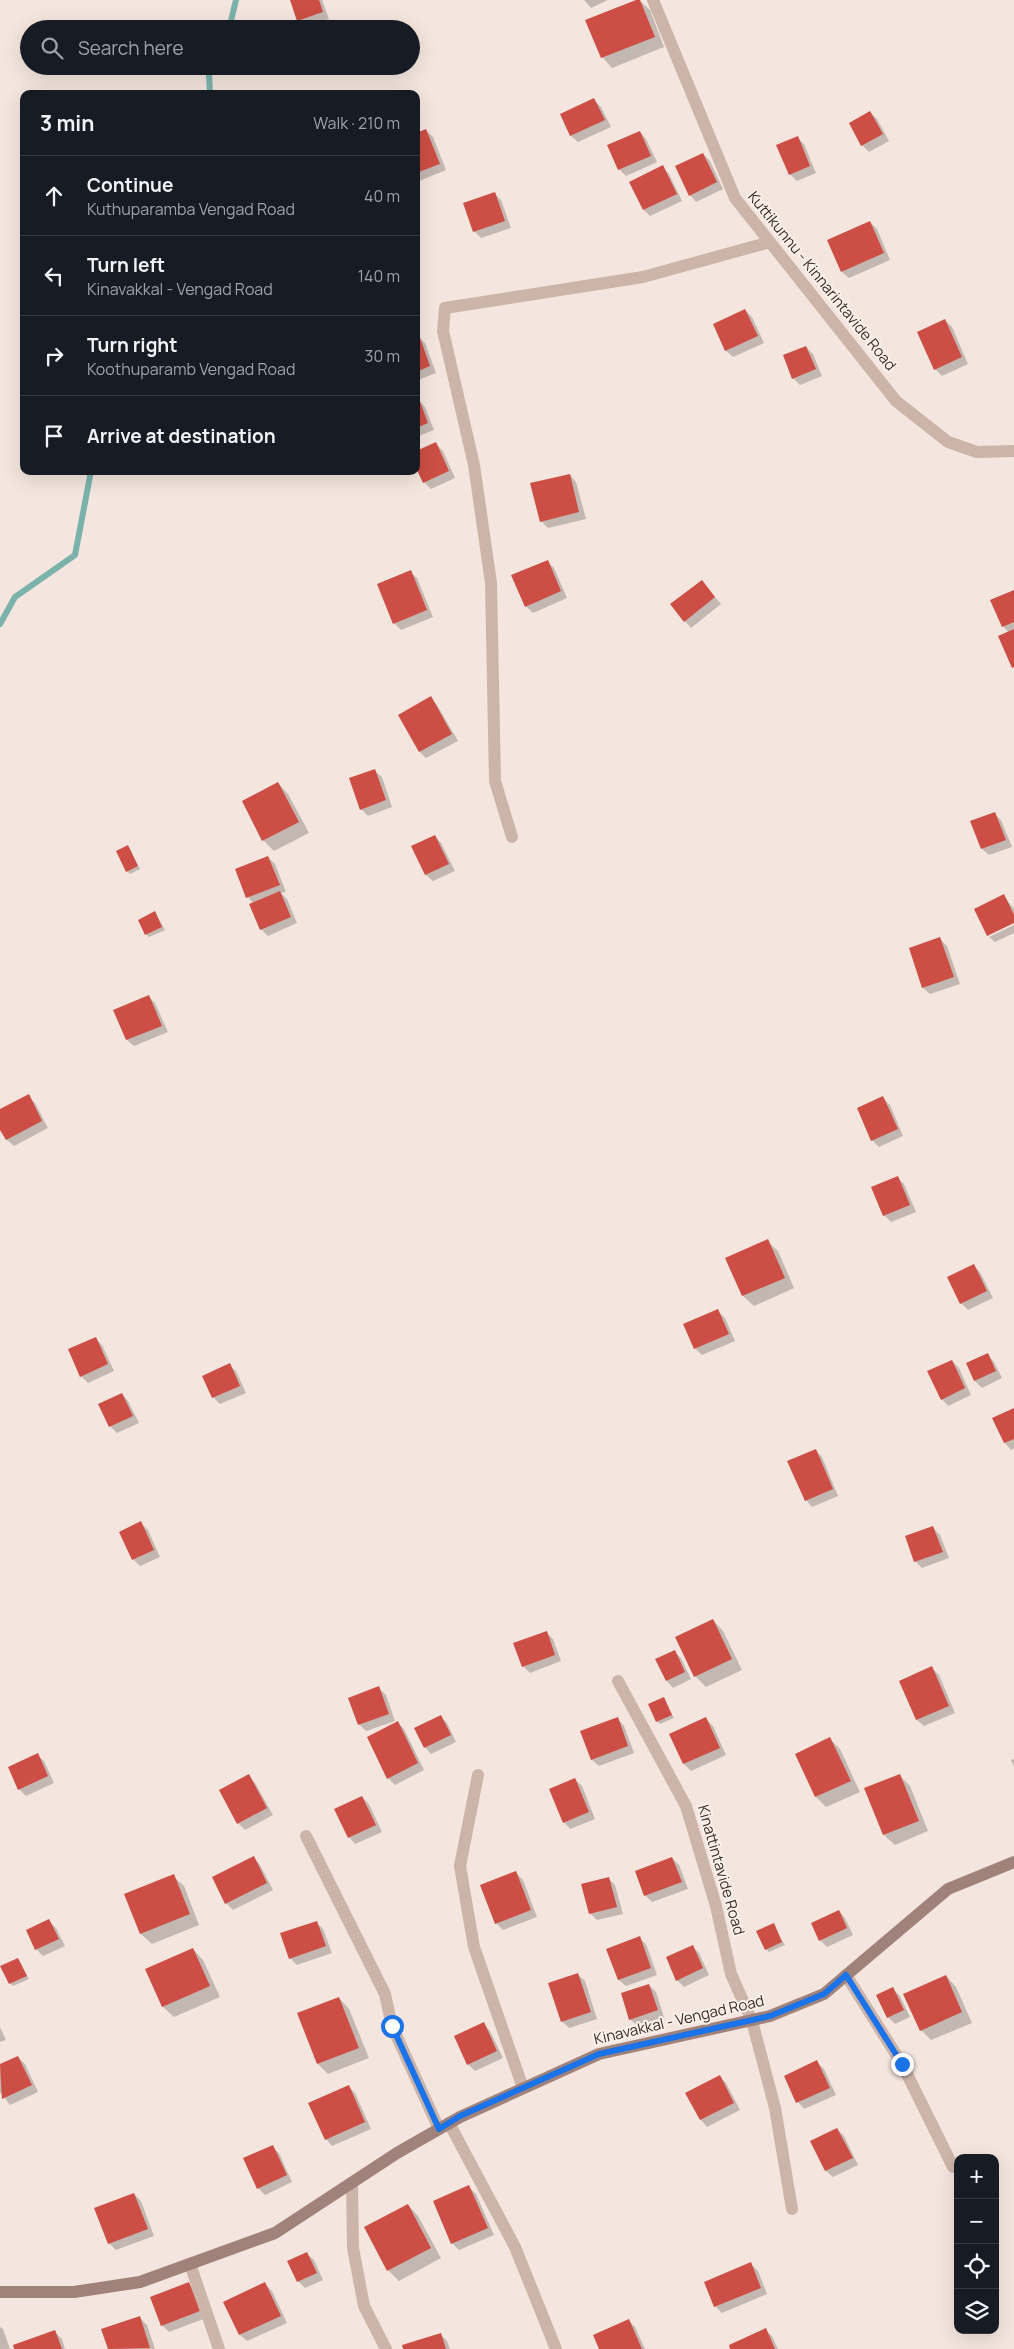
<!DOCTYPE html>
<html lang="en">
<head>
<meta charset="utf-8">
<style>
  :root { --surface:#171b24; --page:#20242c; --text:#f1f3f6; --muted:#9ea1a6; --line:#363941 }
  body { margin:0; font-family:Manrope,sans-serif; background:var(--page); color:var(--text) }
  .controls { position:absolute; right:15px; bottom:15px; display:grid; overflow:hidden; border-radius:10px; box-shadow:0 5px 20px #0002 }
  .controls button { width:45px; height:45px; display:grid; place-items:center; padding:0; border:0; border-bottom:1px solid var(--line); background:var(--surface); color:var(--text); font:25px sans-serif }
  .stop { position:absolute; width:15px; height:15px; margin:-11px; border:4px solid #1a73e8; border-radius:50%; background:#fff }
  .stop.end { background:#1a73e8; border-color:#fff; box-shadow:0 1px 5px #0008 }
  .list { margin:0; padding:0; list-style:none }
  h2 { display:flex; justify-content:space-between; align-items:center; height:65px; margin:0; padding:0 20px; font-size:21px }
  h2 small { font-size:16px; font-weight:400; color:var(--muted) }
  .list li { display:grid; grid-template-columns:32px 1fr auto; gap:15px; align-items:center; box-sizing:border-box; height:80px; padding:0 20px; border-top:1px solid var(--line) }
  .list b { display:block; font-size:19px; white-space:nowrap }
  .list p { margin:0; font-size:16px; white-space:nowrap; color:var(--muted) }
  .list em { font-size:16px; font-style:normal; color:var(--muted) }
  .icon { flex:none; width:28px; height:28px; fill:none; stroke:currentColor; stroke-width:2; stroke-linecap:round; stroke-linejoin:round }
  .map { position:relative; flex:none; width:1014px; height:2349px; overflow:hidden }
  .search { position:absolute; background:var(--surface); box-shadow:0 5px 20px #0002; left:20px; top:20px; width:400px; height:55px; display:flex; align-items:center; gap:12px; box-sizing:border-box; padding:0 18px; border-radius:28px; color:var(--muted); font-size:19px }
  .panel { position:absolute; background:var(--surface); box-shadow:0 5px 20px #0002; left:20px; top:90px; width:400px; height:385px; border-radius:10px }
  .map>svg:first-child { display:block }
  .shadow { fill:#0003 }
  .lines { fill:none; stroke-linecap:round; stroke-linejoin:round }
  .stream { stroke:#7bb3ac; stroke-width:6 }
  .building { fill:#cc4e44 }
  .street { stroke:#cdb4a9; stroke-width:12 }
  .secondary { stroke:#a1827a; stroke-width:12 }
  .route { stroke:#1a73e8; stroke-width:6 }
  .labels { text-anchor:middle; stroke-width:4; stroke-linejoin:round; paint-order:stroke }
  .street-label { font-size:15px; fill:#3a2c29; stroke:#fbf1eb }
</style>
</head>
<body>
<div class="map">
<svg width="1014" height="2349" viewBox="0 0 1014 2349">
  <rect width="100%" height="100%" fill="#f4e6de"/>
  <path class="shadow" d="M291 0H322L329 19 305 27 298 21Z
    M584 0H608L591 8Z
    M639 0 650 10 664 47 612 68 602 57Z
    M594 100 601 107 611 127 578 142 571 136 562 115Z
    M870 112 877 119 889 141 869 152 862 145Z
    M426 130 433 137 446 170 417 182 416 134Z
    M640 132 646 139 657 162 626 176 619 169Z
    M797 137 804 144 816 173 797 181 790 174Z
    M703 154 710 161 723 189 696 202 690 195Z
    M662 167 669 174 682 201 650 216 644 210Z
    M494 193 501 200 511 228 481 238 474 231Z
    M870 222 877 229 890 260 849 278 842 272Z
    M745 310 752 317 764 343 733 357 726 351 714 324Z
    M945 320 952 327 968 364 942 376 935 369Z
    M418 336 425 343 436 373 416 381V337Z
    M806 347 813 354 822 376 800 385 793 378Z
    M419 400 425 407 434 430 416 437V401Z
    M436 444 443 451 455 478 431 489 424 482Z
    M570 475 576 482 586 519 548 528 541 521Z
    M547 561 554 568 567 598 533 613 526 606Z
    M410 572 417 578 433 617 401 630 394 623Z
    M701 581 721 604 691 628 685 621Z
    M1014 592V668L1009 633 1003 626Z
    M431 698 437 705 458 741 426 758 420 752Z
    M375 771 382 777 392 807 368 816 361 809Z
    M278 783 288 794 309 833 274 851 263 840 243 802Z
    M994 813 1001 820 1012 847 989 855 982 849Z
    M435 836 441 843 455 871 433 881 426 875 413 847Z
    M128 846 140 869 130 874 127 871Z
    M268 857 275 864 286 892 281 893 287 899 297 923 268 936 261 929 253 903 248 897 237 870Z
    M1004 896 1014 909V922L989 934V936L988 935Z
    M155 912 165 930 149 937 146 934Z
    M1014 925V933L995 942 989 937Z
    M940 939 947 946 960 984 930 994 923 988 910 949Z
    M148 996 155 1003 168 1032 134 1046 127 1040 115 1010Z
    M28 1096 35 1103 48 1128 14 1146 7 1140 0 1127V1111Z
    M883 1098 890 1105 903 1136 879 1147 872 1140Z
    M897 1177 904 1184 916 1212 891 1222 884 1215Z
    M767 1241 778 1251 794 1288 754 1306 743 1296 727 1259Z
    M973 1265 980 1272 993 1298 968 1310 961 1303Z
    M718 1311 725 1318 735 1341 702 1355 695 1348Z
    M95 1338 102 1345 114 1371 88 1383 81 1376Z
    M988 1355 994 1362 1002 1378 982 1388 975 1381 968 1364Z
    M952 1361 959 1368 971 1395 948 1406 942 1399Z
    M229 1365 236 1371 246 1393 220 1404 213 1397Z
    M122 1394 128 1401 139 1423 117 1433 110 1426 100 1404Z
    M1014 1410V1448L1011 1450 1005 1443Z
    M815 1450 822 1457 838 1496 812 1507 806 1500Z
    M141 1523 148 1530 160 1557 140 1566 133 1559Z
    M933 1528 940 1535 949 1558 922 1568 915 1561Z
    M713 1620 723 1631 742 1670 706 1687 695 1676Z
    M546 1632 553 1639 561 1661 530 1673 523 1666Z
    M674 1652 681 1658 691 1679 673 1688 667 1681Z
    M932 1668 939 1675 955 1713 924 1726 917 1720 901 1682Z
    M379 1688 386 1695 395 1721 366 1731 360 1725 350 1698Z
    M663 1699 674 1718 660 1724 657 1721Z
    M440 1716 447 1723 456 1742 431 1754 425 1747Z
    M618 1719 624 1726 634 1753 599 1766 592 1760Z
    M706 1719 713 1726 726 1755 691 1771 684 1764 671 1735Z
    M398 1723 404 1729 424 1770 395 1785 388 1778Z
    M830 1739 840 1749 860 1792 826 1807 816 1797 796 1754Z
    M37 1755 44 1761 54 1783 26 1796 19 1789Z
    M1014 1759V1767L1011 1760Z
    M899 1775 910 1786 928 1831 895 1845 884 1835 866 1789Z
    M248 1776 255 1783 273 1815 245 1830 238 1823Z
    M575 1779 582 1786 595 1819 570 1829 564 1822Z
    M362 1797 369 1804 382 1832 355 1844 349 1837Z
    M254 1858 260 1865 273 1890 233 1910 226 1903Z
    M672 1858 679 1865 688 1889 652 1902 645 1895Z
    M516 1873 523 1880 537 1917 503 1930 496 1923Z
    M173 1876 184 1886 199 1925 152 1944 141 1934 126 1895Z
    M608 1878 615 1885 623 1914 597 1920 590 1913Z
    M839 1911 845 1918 853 1935 827 1947 820 1940Z
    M49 1921 56 1928 65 1946 43 1956 36 1949Z
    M316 1922 323 1929 332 1953 297 1965 290 1958Z
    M773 1925 785 1945 769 1952 766 1949Z
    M639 1938 646 1944 657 1975 626 1986 619 1980 608 1949Z
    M692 1946 699 1953 709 1975 684 1987 677 1980Z
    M193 1949 203 1960 220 1997 174 2017 163 2007 147 1969Z
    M18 1959 29 1979 13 1986 10 1983Z
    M578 1975 585 1981 597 2019 569 2028 562 2021Z
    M946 1976 956 1987 972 2023 931 2040 921 2030Z
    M649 1985 656 1992 664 2017 637 2026 630 2019Z
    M893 1989 900 1996 910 2017 895 2024 888 2017Z
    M339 1998 349 2009 369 2058 328 2074 318 2064 299 2014Z
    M484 2024 490 2031 503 2058 475 2071 468 2064Z
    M0 2027 6 2040 0 2042Z
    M18 2057 25 2064 38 2092 10 2105 0 2092V2066Z
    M817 2062 824 2069 836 2095 804 2109 798 2102Z
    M720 2077 726 2083 740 2110 707 2127 701 2120 687 2093Z
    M348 2086 355 2093 371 2129 332 2146 326 2139Z
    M837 2129 844 2136 858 2165 833 2177 826 2171 812 2142Z
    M272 2147 279 2153 292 2182 265 2195 258 2188Z
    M469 2187 476 2194 494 2235 459 2250 452 2243Z
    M134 2194 141 2201 154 2236 116 2250 109 2243Z
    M408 2205 418 2216 441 2258 399 2281 388 2270Z
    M307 2254 314 2260 323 2280 305 2288 298 2281Z
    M751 2264 758 2271 767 2294 722 2313 715 2306Z
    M189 2284 196 2291 206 2318 169 2332 162 2325Z
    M265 2284 272 2291 287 2323 247 2341 240 2335Z
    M140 2318 147 2325 155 2349H109L103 2329Z
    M629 2321 635 2327 645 2349H600Z
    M0 2327 3 2329 10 2349H0Z
    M765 2330 772 2336 778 2349H732Z
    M55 2332 62 2339 65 2349H16Z
    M440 2334 447 2341 450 2349H405Z"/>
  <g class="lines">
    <path class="stream" d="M229 29 236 0
      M210 94 209 73 218 66
      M0 624 15 597 75 555 91 471"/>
  </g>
  <path class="building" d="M290 0H319L323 12 297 21Z
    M636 0H640L655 37 601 58 585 20Z
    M594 98 605 120 570 136 560 114Z
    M870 111 883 134 861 146 849 123Z
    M426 129 440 164 416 173V133Z
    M640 131 651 156 618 170 607 145Z
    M798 136 810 166 789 175 776 145Z
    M703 153 717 182 689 196 675 166Z
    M663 165 677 194 643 210 629 182Z
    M495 192 505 221 473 232 463 203Z
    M870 221 884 253 841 272 827 240Z
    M745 309 758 336 725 351 713 324Z
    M945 319 962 357 934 370 917 332Z
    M419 335 430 366 416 372V336Z
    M806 346 816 369 792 379 783 355Z
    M419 399 428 423 416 428V400Z
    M436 442 449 471 423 483 416 468V451Z
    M570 474 579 512 540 522 530 483Z
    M548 560 561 591 525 607 511 575Z
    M411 570 427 610 393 624 377 584Z
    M702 580 715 597 684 622 670 604Z
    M1014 590V622L1002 627 990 600Z
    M1014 629V667L1012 668 998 636Z
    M431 696 452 734 419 752 398 715Z
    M375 769 386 800 360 810 349 778Z
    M278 782 299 822 262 841 242 801Z
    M995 812 1006 840 981 849 970 821Z
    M435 835 449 864 425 875 411 846Z
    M128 845 138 866 126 872 116 851Z
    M268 856 280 885 246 898 235 869Z
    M280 891 291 917 260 930 249 904Z
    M1004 894 1014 915V923L987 936 974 909Z
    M155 911 162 927 145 935 138 920Z
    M940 937 954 977 922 988 909 948Z
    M149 995 162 1026 126 1040 113 1010Z
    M29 1094 42 1121 6 1140 0 1130V1109Z
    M883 1096 898 1129 871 1141 857 1108Z
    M898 1176 910 1205 883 1216 871 1187Z
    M768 1239 785 1278 742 1296 725 1258Z
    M974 1264 987 1291 960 1304 947 1277Z
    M718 1309 729 1334 694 1349 683 1324Z
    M96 1337 108 1364 80 1377 68 1349Z
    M988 1353 996 1371 974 1381 966 1363Z
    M952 1360 965 1388 941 1400 927 1371Z
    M230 1363 240 1386 212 1398 202 1376Z
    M122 1393 133 1416 109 1427 98 1404Z
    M1014 1408V1439L1004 1443 992 1418Z
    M816 1449 833 1489 805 1501 787 1461Z
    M141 1521 154 1550 132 1560 119 1532Z
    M933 1526 943 1552 914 1562 905 1536Z
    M713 1619 732 1659 694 1677 675 1637Z
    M547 1631 555 1655 522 1667 513 1643Z
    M675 1650 685 1672 666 1681 655 1659Z
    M932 1666 949 1706 916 1720 899 1681Z
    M379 1686 389 1714 358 1725 348 1698Z
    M664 1697 672 1715 656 1722 648 1704Z
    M441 1715 451 1735 424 1748 414 1728Z
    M618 1717 628 1746 591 1760 580 1731Z
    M706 1717 720 1748 683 1764 669 1734Z
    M398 1721 418 1763 387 1779 367 1737Z
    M830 1737 851 1781 815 1797 795 1754Z
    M38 1753 48 1776 18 1790 8 1767Z
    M249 1774 267 1808 237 1824 219 1790Z
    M900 1774 919 1821 883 1835 864 1788Z
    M575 1778 589 1812 563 1823 549 1789Z
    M362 1796 376 1825 348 1838 334 1809Z
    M254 1856 267 1883 225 1904 212 1877Z
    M672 1857 682 1882 644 1896 635 1871Z
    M516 1871 531 1910 495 1924 480 1885Z
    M174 1874 190 1914 140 1934 124 1894Z
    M609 1877 617 1907 589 1914 581 1884Z
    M839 1910 847 1928 819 1941 811 1923Z
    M49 1919 59 1939 35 1950 26 1930Z
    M317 1921 326 1946 289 1959 280 1933Z
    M774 1923 782 1942 765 1950 756 1931Z
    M640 1936 651 1968 618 1980 606 1949Z
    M693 1945 703 1968 676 1981 666 1957Z
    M193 1948 210 1986 162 2007 145 1969Z
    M18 1958 27 1976 9 1984 0 1966Z
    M578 1973 591 2012 561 2022 548 1983Z
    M946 1975 962 2012 920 2031 903 1994Z
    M649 1984 658 2010 629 2020 621 1993Z
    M893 1987 904 2010 887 2018 876 1995Z
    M339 1997 359 2048 317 2064 297 2013Z
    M484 2022 497 2051 467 2065 454 2036Z
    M18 2056 32 2085 2 2099 0 2064Z
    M817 2060 830 2088 796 2103 784 2076Z
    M720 2075 734 2103 700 2120 685 2093Z
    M349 2085 365 2122 325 2140 308 2103Z
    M837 2128 853 2158 825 2171 810 2141Z
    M273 2145 287 2175 257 2189 243 2158Z
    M469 2185 488 2228 451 2244 433 2201Z
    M134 2193 148 2229 108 2244 94 2208Z
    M408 2204 431 2248 387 2271 364 2227Z
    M307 2252 317 2273 297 2282 287 2261Z
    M751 2262 761 2288 714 2307 704 2282Z
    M189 2282 200 2311 161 2326 150 2297Z
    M265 2282 281 2316 239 2335 223 2302Z
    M140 2316 150 2348 108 2349 101 2329Z
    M629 2319 642 2349H599L593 2335Z
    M766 2328 775 2349H730L729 2345Z
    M55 2330 62 2349H14L13 2345Z
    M441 2333 446 2349H403L402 2345Z"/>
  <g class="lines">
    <path class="street" d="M653 0 735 198 896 401 948 442 977 452 1014 451
      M512 837 495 781 491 583 474 465 443 331 445 308 643 277 770 242
      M618 1681 686 1806 716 1906 731 1974 752 2021 775 2108 792 2209
      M478 1775 460 1866 474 1947 523 2088
      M306 1836 385 1994 392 2026 439 2129
      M846 1975 902 2064 953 2167
      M449 2123 515 2247 556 2349
      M352 2183 353 2248 364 2306 386 2349
      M190 2264 219 2349"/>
    <path class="secondary" d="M0 2292H74L140 2282 275 2233 397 2153 460 2117 599 2054 770 2016 824 1994 948 1889 1014 1862"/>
  </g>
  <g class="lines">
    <path class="route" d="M392 2026 439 2129 460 2116 599 2054 770 2016 824 1994 846 1975 902 2064"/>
  </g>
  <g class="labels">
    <g class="street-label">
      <text transform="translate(822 281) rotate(51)" y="5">Kuttikunnu - Kinnarintavide Road</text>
      <text transform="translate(721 1870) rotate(74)" y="5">Kinattintavide Road</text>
      <text transform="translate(679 2020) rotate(-13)" y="5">Kinavakkal - Vengad Road</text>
    </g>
  </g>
</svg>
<div class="controls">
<button>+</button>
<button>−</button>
<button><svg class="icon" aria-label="locate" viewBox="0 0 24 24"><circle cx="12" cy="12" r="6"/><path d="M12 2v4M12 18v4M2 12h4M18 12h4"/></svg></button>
<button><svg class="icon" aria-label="layers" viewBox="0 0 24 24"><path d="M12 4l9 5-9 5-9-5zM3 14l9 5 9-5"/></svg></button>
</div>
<div class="stop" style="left:392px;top:2026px"></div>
<div class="stop end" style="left:902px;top:2064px"></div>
<div class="search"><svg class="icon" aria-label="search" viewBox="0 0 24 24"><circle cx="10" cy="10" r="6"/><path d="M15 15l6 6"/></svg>Search here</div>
<section class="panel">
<h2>3 min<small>Walk · 210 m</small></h2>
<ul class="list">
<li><svg class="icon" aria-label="ahead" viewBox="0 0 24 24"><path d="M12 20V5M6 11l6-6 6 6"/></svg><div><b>Continue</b><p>Kuthuparamba Vengad Road</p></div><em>40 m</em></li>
<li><svg class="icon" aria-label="left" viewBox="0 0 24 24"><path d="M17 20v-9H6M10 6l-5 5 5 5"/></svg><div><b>Turn left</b><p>Kinavakkal - Vengad Road</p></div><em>140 m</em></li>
<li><svg class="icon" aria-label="right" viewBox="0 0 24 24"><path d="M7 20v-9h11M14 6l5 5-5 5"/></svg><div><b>Turn right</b><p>Koothuparamb Vengad Road</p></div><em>30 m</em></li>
<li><svg class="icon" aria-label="arrive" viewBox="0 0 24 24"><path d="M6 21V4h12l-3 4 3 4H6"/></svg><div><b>Arrive at destination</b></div></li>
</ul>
</section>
</div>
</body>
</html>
